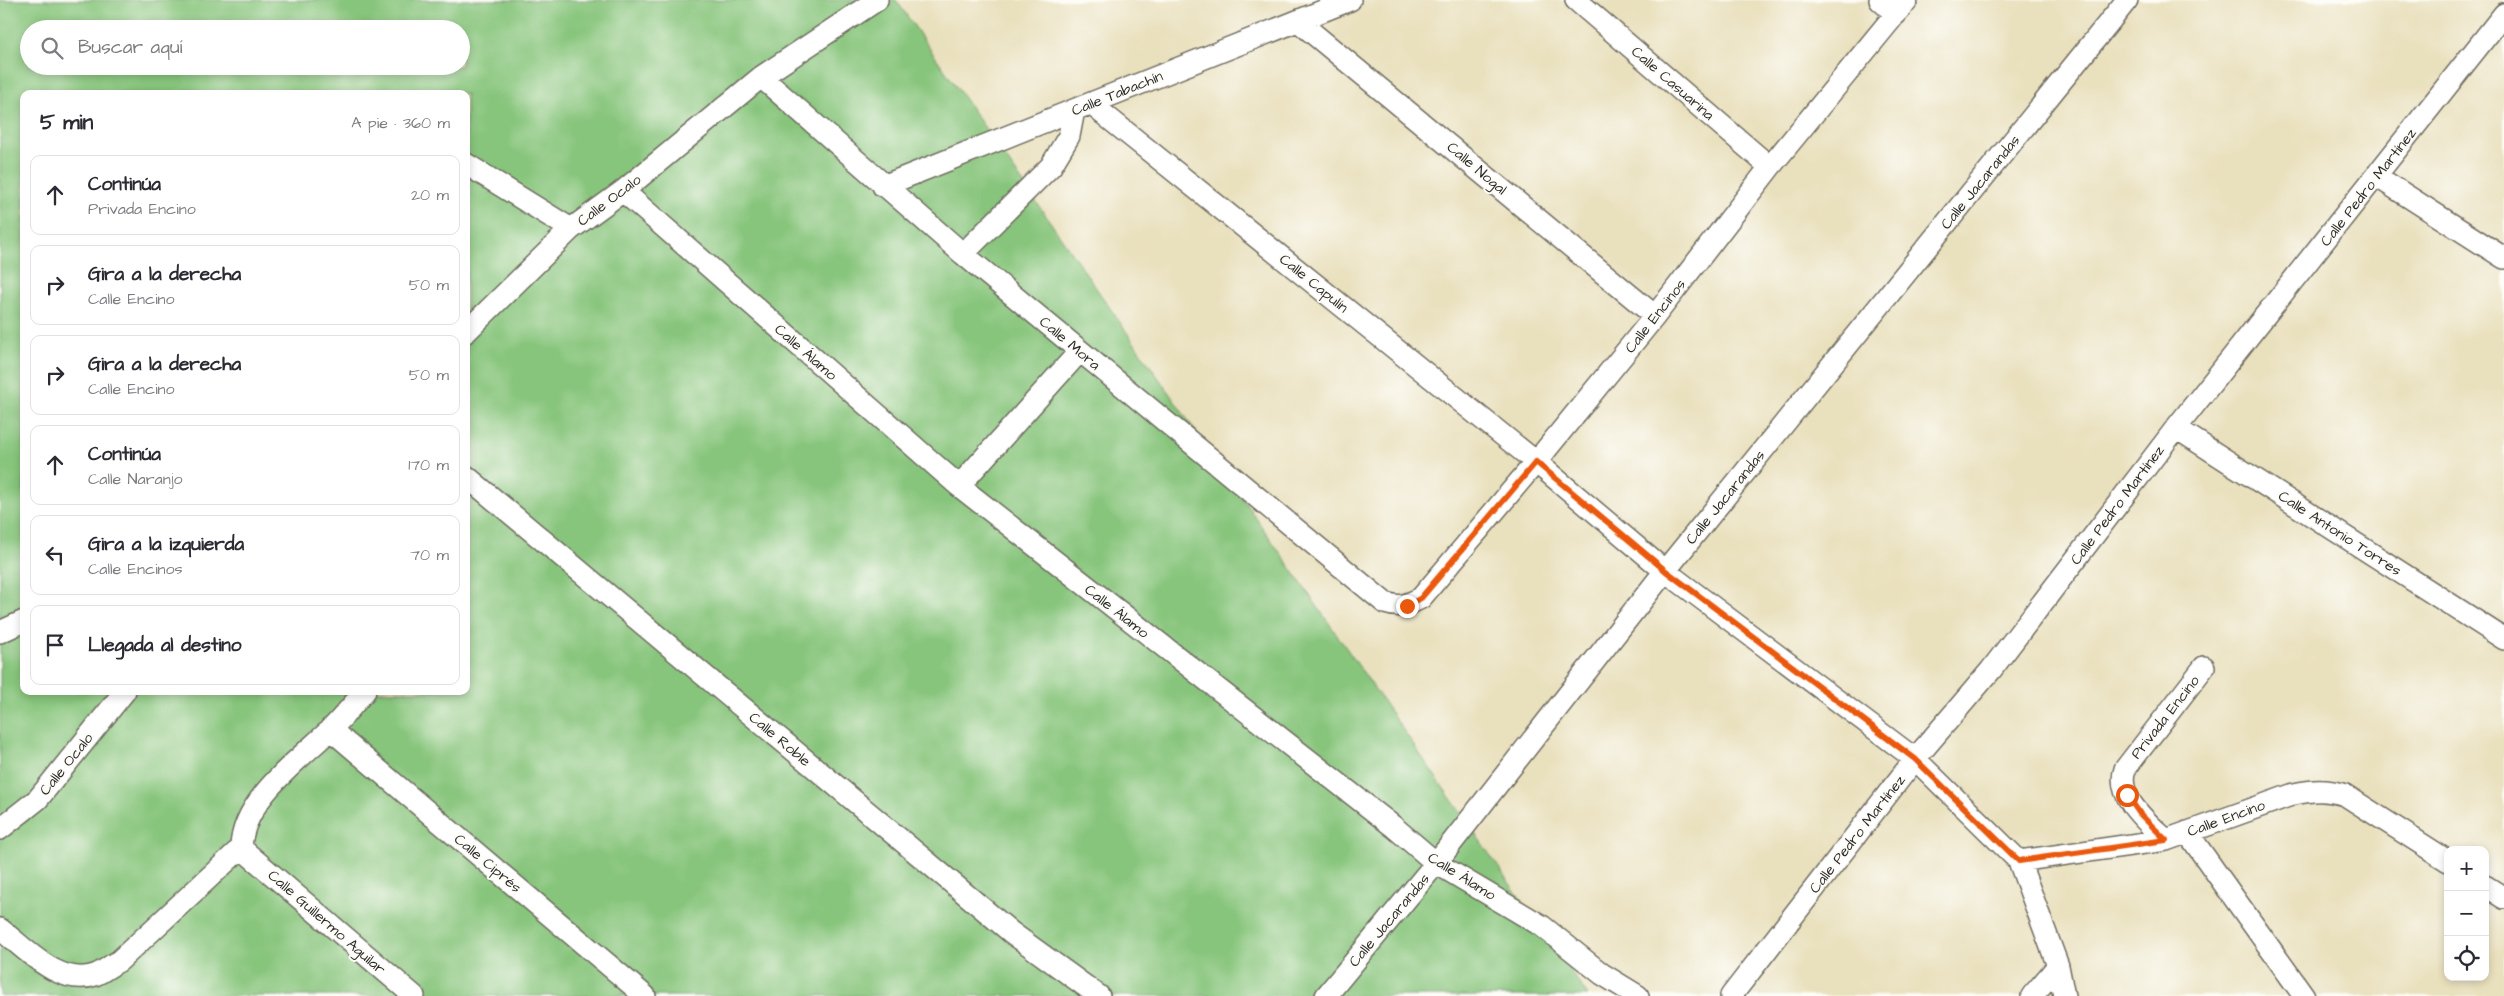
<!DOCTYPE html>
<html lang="es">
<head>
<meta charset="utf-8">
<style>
  :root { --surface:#fff; --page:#f7f7f7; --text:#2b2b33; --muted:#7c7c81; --line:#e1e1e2 }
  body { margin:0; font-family:"Architects Daughter",sans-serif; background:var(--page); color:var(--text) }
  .controls { position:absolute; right:15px; bottom:15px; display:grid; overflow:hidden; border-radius:10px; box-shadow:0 2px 8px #0003 }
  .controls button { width:45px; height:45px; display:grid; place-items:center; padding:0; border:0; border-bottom:1px solid var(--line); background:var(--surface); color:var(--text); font:25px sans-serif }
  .stop { position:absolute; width:15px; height:15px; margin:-11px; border:4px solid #ea580c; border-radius:50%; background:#fff }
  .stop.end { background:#ea580c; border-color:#fff; box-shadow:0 1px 5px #0008 }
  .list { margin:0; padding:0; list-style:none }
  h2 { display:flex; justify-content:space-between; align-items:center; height:65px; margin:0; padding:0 20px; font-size:21px }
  h2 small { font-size:16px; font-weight:400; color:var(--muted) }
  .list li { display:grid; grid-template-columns:32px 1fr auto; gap:15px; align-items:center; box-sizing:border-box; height:80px; margin:0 10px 10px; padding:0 10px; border:1px solid var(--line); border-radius:10px }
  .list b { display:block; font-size:19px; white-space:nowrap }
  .list p { margin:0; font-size:16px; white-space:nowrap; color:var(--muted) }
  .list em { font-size:16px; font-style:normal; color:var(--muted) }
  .icon { flex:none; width:28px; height:28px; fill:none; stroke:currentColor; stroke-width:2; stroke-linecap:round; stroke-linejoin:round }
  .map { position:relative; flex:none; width:2504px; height:996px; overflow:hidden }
  .search { position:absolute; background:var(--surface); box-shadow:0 2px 8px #0003; left:20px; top:20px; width:450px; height:55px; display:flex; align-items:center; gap:12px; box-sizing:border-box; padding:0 18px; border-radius:28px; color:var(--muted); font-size:19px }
  .panel { position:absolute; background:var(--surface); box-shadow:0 2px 8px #0003; left:20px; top:90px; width:450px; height:605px; border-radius:10px }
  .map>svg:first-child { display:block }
  .green { fill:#87c57c; stroke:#597854; fill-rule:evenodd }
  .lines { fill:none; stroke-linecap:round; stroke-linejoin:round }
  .minor-casing { stroke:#6e6a5e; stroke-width:24 }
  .minor { stroke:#fff; stroke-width:21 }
  .route { stroke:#ea580c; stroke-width:6 }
  .labels { text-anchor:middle; stroke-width:4; stroke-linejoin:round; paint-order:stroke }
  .street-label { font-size:15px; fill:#2b2b2b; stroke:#fdfcf7 }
</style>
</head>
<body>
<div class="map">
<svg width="2504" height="996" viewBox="0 0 2504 996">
  <rect width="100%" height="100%" fill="#fdfcf7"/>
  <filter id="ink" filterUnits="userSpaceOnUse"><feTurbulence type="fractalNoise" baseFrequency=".02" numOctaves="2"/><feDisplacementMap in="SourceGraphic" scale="10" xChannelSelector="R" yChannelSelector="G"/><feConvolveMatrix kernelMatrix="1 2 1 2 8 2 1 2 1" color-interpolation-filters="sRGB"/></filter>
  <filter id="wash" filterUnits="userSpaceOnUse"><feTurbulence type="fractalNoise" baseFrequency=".0096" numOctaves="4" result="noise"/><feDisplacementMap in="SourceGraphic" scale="20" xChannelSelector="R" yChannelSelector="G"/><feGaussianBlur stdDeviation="1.12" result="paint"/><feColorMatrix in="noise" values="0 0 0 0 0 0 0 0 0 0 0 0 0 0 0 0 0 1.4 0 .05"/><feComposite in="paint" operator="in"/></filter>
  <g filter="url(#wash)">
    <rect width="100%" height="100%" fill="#e9e0bd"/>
    <path class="green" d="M0 0H896L1588 996H0ZM29 29H461V66H29ZM24 94H466V691H24Z"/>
  </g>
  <g filter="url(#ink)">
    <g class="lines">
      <defs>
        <path id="minor" d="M1576 0 1770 167
          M1880 0 1896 14
          M1298 21 1655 316
          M761 77 963 254 1385 603C1400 608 1407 605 1421 598L1536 462 1655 316 1770 167 1907 0
          M1091 104 1536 462 1665 571 1915 759 2019 861 2058 966 2064 996
          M466 164 571 229
          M2376 176 2504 258
          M883 186 1350 0
          M623 191 959 486 1394 827 1436 863 1542 926 1602 974 1638 996
          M963 254 1051 166 1069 136 1074 110
          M466 332 571 229 623 191 761 77 877 0
          M2176 428 2504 639
          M466 476 1012 933 1099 996
          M959 486 1080 351
          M0 632 24 621
          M330 729 645 996
          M0 829 38 799 125 691
          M2187 832 2304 996
          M2166 840C2148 823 2115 797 2125 769L2204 667
          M241 848 414 996
          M2019 861 2166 840 2294 794C2312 790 2327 789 2345 795L2448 861
          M2485 886 2504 898
          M0 929C26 949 59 987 95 975 103 972 111 965 119 961L241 848C242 801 297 761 329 731 342 719 353 704 365 691
          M1326 996 1436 863 1665 571 2127 0
          M1731 996 1915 759 1991 670 2176 428 2504 14
          M2032 996 2058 966"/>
      </defs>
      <use href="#minor" class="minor-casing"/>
      <use href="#minor" class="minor"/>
    </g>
  </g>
  <g class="lines" filter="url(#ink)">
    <path class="route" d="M1407 606 1421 598 1536 462 1666 571 1915 759 2019 861 2166 840 2140 814 2127 795"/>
  </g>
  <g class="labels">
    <g class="street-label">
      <text transform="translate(1673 83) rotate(41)" y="5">Calle Casuarina</text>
      <text transform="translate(1117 93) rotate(-22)" y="5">Calle Tabachín</text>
      <text transform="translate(1477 168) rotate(40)" y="5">Calle Nogal</text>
      <text transform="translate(1980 182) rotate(-51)" y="5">Calle Jacarandas</text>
      <text transform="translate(2368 187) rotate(-52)" y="5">Calle Pedro Martínez</text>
      <text transform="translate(609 200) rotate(-37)" y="5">Calle Ocalo</text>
      <text transform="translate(1314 283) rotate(39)" y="5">Calle Capulín</text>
      <text transform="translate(1655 316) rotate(-52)" y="5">Calle Encinos</text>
      <text transform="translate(1070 343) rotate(40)" y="5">Calle Mora</text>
      <text transform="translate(806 352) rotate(41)" y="5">Calle Álamo</text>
      <text transform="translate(1725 497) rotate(-51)" y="5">Calle Jacarandas</text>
      <text transform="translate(2117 505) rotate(-53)" y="5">Calle Pedro Martínez</text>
      <text transform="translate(2340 533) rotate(33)" y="5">Calle Antonio Torres</text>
      <text transform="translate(1117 611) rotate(38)" y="5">Calle Álamo</text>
      <text transform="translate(2165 717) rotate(-52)" y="5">Privada Encino</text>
      <text transform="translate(780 739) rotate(40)" y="5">Calle Roble</text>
      <text transform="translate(66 764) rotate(-51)" y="5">Calle Ocalo</text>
      <text transform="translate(2226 818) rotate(-20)" y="5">Calle Encino</text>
      <text transform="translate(1857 834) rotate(-52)" y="5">Calle Pedro Martínez</text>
      <text transform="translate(488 863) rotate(40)" y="5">Calle Ciprés</text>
      <text transform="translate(1462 876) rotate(32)" y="5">Calle Álamo</text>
      <text transform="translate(1389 920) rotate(-50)" y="5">Calle Jacarandas</text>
      <text transform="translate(327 922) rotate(41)" y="5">Calle Guillermo Aguilar</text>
    </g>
  </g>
</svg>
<div class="controls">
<button>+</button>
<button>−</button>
<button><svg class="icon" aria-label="locate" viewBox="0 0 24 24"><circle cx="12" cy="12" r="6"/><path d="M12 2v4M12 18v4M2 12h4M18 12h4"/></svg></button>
</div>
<div class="stop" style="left:2127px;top:795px"></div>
<div class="stop end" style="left:1407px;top:606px"></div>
<div class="search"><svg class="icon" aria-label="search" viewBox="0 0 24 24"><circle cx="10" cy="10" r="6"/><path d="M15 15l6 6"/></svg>Buscar aquí</div>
<section class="panel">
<h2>5 min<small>A pie · 360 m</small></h2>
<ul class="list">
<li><svg class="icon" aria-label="ahead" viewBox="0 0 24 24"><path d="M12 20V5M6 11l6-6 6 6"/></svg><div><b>Continúa</b><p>Privada Encino</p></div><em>20 m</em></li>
<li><svg class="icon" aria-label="right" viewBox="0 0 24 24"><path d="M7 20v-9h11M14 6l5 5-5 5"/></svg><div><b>Gira a la derecha</b><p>Calle Encino</p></div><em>50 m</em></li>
<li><svg class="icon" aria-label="right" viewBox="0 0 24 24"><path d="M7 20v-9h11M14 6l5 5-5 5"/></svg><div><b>Gira a la derecha</b><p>Calle Encino</p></div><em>50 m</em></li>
<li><svg class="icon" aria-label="ahead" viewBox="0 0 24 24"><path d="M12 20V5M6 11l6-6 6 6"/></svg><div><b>Continúa</b><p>Calle Naranjo</p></div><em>170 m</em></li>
<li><svg class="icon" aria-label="left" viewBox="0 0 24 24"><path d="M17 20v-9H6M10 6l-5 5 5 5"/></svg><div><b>Gira a la izquierda</b><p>Calle Encinos</p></div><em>70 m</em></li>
<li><svg class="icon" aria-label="arrive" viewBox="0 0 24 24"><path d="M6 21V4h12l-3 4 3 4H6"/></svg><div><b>Llegada al destino</b></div></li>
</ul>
</section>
</div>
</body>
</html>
